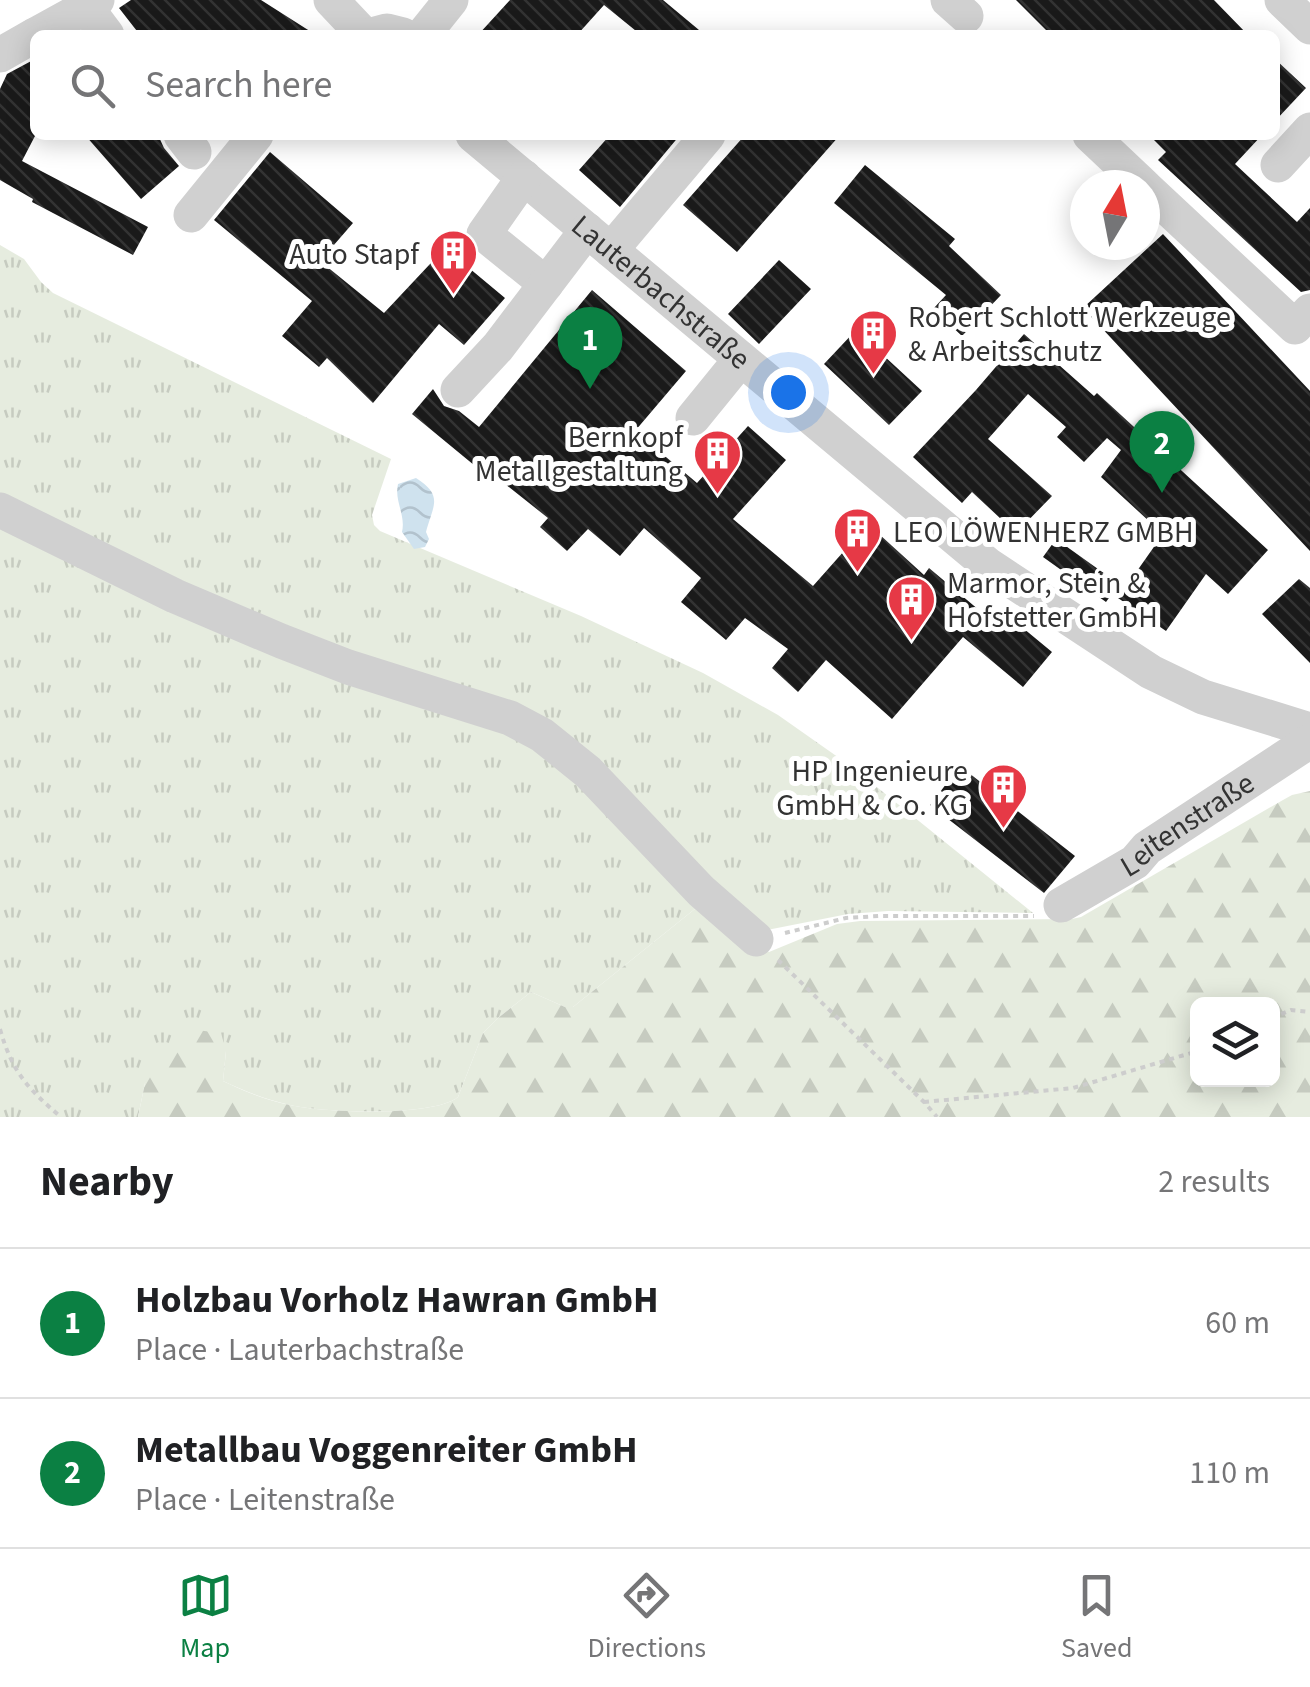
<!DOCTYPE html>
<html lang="en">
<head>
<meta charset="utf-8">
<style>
  :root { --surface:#fff; --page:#f6f6f6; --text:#202124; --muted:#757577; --line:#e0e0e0; --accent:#0b8043 }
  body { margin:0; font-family:"Source Sans 3",sans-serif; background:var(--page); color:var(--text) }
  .controls { position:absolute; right:30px; bottom:30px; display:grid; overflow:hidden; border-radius:15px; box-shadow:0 5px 25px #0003 }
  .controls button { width:90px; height:90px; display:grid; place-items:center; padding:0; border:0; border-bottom:2px solid var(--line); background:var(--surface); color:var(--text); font:50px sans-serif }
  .compass { position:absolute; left:1070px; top:170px; width:90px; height:90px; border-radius:50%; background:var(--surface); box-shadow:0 5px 25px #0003; rotate:10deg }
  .you { position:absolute; left:788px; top:392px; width:35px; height:35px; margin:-25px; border:8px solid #fff; border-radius:50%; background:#1a73e8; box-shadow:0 0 0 15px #1a73e833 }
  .badge { display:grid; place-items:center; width:65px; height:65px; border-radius:50%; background:var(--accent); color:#fff; font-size:32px; font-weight:700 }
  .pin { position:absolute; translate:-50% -82px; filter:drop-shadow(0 2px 5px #0008) }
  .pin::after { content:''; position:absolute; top:52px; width:35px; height:30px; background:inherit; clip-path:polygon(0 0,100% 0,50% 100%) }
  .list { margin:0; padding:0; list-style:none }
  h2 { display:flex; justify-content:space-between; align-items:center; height:130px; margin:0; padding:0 40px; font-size:42px }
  h2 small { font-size:32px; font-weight:400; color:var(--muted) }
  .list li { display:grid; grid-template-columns:65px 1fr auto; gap:30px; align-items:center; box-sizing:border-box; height:150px; padding:0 40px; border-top:2px solid var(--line) }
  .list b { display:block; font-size:38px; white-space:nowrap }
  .list p { margin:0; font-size:32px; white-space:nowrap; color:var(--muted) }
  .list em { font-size:32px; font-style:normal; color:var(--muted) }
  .icon { flex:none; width:55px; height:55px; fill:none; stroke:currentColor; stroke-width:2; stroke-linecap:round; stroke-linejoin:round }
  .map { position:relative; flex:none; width:1310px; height:1117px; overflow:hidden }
  .search { position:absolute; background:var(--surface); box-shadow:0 5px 25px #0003; left:30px; right:30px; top:30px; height:110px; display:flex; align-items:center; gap:25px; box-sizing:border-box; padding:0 35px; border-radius:15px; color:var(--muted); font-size:38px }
  .sheet { height:430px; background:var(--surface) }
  nav { display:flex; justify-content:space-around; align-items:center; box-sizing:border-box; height:140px; border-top:2px solid var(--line); background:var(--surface); font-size:28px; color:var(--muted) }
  nav a { display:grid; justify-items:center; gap:5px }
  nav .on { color:var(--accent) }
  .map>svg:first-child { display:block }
  .grass { fill:url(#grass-tufts) }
  .forest { fill:url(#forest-firs); fill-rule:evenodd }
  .water { fill:url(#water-waves) }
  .building { fill:url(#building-back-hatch) }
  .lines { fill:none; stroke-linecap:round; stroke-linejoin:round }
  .path { stroke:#cdcdcd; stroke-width:4; stroke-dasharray:5 5; stroke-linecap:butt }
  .minor { stroke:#d0d0d0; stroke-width:35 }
  .labels { text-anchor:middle; stroke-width:10; stroke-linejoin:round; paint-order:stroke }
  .poi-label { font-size:30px; fill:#333; stroke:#fff; text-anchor:end }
  .street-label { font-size:30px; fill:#333; stroke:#fff }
</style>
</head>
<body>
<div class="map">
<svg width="1310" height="1117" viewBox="0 0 1310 1117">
  <defs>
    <pattern id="grass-tufts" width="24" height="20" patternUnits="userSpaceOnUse" patternTransform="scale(2.5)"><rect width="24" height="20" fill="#e6ecdf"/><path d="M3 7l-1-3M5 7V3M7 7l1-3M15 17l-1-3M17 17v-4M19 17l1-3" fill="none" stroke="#c6cbc0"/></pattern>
    <pattern id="forest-firs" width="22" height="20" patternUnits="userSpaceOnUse" patternTransform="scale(2.5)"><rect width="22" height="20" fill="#e6ecdf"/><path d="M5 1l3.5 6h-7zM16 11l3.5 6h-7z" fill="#c6cbc0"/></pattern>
    <pattern id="water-waves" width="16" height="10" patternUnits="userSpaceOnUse" patternTransform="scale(2.5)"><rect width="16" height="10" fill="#cfe2ee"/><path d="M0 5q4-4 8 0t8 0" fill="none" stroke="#b2c2cd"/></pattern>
    <pattern id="building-back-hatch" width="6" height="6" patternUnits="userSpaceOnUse" patternTransform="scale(2.5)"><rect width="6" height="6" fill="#1a1a1a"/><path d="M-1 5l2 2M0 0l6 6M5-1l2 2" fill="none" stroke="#333"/></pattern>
  </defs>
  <rect width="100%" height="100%" fill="#fff"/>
  <path class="grass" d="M0 245 24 259 41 282 53 293 391 459 372 515 374 525 380 531 581 616 703 673 778 715 852 767 1033 913 888 911 848 914 757 932 597 774 0 502Z
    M0 515 516 728 706 900 573 1007H565L531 992 498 1018 483 1033 458 1097C434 1117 324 1113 290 1105 267 1100 244 1091 223 1081L226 1051 145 1083 138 1117H0Z"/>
  <path class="forest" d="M1310 791V1117H138L145 1083 156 1065 188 1029 221 1033 226 1051 223 1081C244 1091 267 1101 290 1105 325 1113 434 1117 458 1097L483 1033 498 1018 531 992 565 1007H573L706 900 769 952 837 924 860 921 1072 919 1081 917 1283 800 1292 795ZM1198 1004H1272V1080H1198Z"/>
  <path class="water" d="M416 478C444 496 433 505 426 532L429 539 425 547 414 549 402 532C406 515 394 501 398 484Z"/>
  <path class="building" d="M131 0H261L316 35H140L119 8Z
    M510 0H663L705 35H641L604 5 577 35H478Z
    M1016 0H1214L1248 35H1051Z
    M35 59V136L22 161 148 227 133 255 32 202 33 199 0 180V89L7 74Z
    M1275 59 1306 88 1275 121Z
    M85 135H158L164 148 179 166 141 199Z
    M610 135H680L620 207 579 170Z
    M745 135H840L737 252 683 205Z
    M1149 135H1262L1235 164 1297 222 1310 208V290L1301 292 1158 160 1166 152Z
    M270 152 353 223 320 261 384 313 445 248 505 298 464 345 439 324 373 403 327 358 319 367 282 336 312 301 214 220Z
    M865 165 955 239 949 246 1001 295 962 336 933 309 946 295 834 203Z
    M1163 234 1310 391V551L1083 308Z
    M779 260 811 289 759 344 728 314Z
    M592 290 686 371 635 431 697 483 748 426 786 460 733 519 813 586 868 524 924 575 929 568 992 621 1001 610 1052 652 1023 687 963 637 892 719 826 660 798 692 772 668 788 649 745 618 726 640 681 602 701 578 644 528 620 556 588 529 567 551 540 527 548 518 500 480 497 484 412 414 433 389 444 406 459 411 479 427Z
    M856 330 922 391 889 425 824 364Z
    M1024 334 1094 396 1097 393 1268 550 1228 594 1206 574 1166 631 1118 598 1163 534 1101 477 1121 450 1107 438 1084 462 1057 437 1066 427 1028 394 988 439 1052 496 1016 533 972 492 962 503 913 457 976 390Z
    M1056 539 1119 584 1106 602 1043 557Z
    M1299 579 1310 588V663L1262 614Z
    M960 766 1075 856 1044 893 930 805Z"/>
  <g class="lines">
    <path class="path" d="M785 933 846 918 879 916H1034
      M778 960 924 1102 937 1117
      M1272 1018 1291 1010 1310 1012
      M0 1029C12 1072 28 1089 61 1117
      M924 1102 1073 1088 1198 1051"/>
    <g class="minor">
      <path d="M97 0 86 7 107 35"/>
      <path d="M331 0 364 35"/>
      <path d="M948 0 966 16"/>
      <path d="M1282 0 1310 27"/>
      <path d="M35 35 86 7"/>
      <path d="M372 35 387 31 403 35"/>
      <path d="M423 35 451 0"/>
      <path d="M0 55 35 35"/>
      <path d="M181 135 194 152"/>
      <path id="s1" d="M473 135 988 565 1151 672 1203 697 1310 730"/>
      <path d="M1090 135 1143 185"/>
      <path d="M1278 165 1310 130"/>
      <path d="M524 177 484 234 546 284"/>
      <path d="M1145 187 1295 327 1310 311"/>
      <path d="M191 215 256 135"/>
      <path d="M611 250 708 135"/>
      <path d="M458 390 498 347 587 230"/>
      <path d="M693 418 741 359"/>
      <path d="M0 510 175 596 281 641 348 667 510 718 542 735 588 772 701 891 756 939"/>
      <path id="s2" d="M1061 905 1135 862 1147 848 1310 741"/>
    </g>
  </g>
  <defs>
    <symbol id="building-pin" viewBox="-11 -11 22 30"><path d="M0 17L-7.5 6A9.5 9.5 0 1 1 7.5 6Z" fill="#e63946" stroke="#fff"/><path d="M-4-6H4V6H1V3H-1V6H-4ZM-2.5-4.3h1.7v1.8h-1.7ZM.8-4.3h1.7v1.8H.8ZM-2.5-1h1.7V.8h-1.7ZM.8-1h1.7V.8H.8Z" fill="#fff"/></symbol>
  </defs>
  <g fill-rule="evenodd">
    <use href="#building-pin" x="426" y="226" width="55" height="75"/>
    <use href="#building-pin" x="846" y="306" width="55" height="75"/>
    <use href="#building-pin" x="690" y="426" width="55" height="75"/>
    <use href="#building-pin" x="830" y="504" width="55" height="75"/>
    <use href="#building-pin" x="884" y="572" width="55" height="75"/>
    <use href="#building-pin" x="976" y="760" width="55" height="75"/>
  </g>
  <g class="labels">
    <g class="poi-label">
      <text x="419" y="264">Auto Stapf</text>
      <text x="908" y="327" text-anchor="start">Robert Schlott Werkzeuge<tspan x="908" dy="34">&amp; Arbeitsschutz</tspan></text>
      <text x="683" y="447">Bernkopf<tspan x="683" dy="34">Metallgestaltung</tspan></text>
      <text x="893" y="542" text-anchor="start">LEO LÖWENHERZ GMBH</text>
      <text x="947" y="593" text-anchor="start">Marmor, Stein &amp;<tspan x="947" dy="34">Hofstetter GmbH</tspan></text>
      <text x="968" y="781">HP Ingenieure<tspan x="968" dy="34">GmbH &amp; Co. KG</tspan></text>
    </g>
    <g class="street-label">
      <text dy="10" stroke="none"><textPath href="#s1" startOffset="245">Lauterbachstraße</textPath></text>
      <text dy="10" stroke="none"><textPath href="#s2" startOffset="150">Leitenstraße</textPath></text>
    </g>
  </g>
</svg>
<div class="controls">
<button><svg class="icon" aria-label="layers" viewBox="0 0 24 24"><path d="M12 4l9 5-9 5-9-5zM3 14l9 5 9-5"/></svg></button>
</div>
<svg class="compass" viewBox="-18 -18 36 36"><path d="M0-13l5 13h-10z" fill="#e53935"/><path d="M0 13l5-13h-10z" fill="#757577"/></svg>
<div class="you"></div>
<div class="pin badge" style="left:590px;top:389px">1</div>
<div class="pin badge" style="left:1162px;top:493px">2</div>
<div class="search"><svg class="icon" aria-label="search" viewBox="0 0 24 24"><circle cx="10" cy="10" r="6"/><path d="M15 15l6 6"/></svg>Search here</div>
</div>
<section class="sheet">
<h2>Nearby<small>2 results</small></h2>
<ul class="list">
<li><span class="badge">1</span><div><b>Holzbau Vorholz Hawran GmbH</b><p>Place · Lauterbachstraße</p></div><em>60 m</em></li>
<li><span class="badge">2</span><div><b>Metallbau Voggenreiter GmbH</b><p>Place · Leitenstraße</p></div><em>110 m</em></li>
</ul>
</section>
<nav>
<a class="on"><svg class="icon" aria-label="map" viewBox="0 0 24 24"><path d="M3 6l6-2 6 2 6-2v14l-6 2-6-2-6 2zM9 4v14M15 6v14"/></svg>Map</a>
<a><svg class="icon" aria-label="directions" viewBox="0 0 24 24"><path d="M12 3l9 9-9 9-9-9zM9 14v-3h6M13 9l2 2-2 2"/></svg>Directions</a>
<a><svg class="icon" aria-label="saved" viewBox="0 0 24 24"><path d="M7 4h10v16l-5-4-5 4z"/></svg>Saved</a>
</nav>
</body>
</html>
